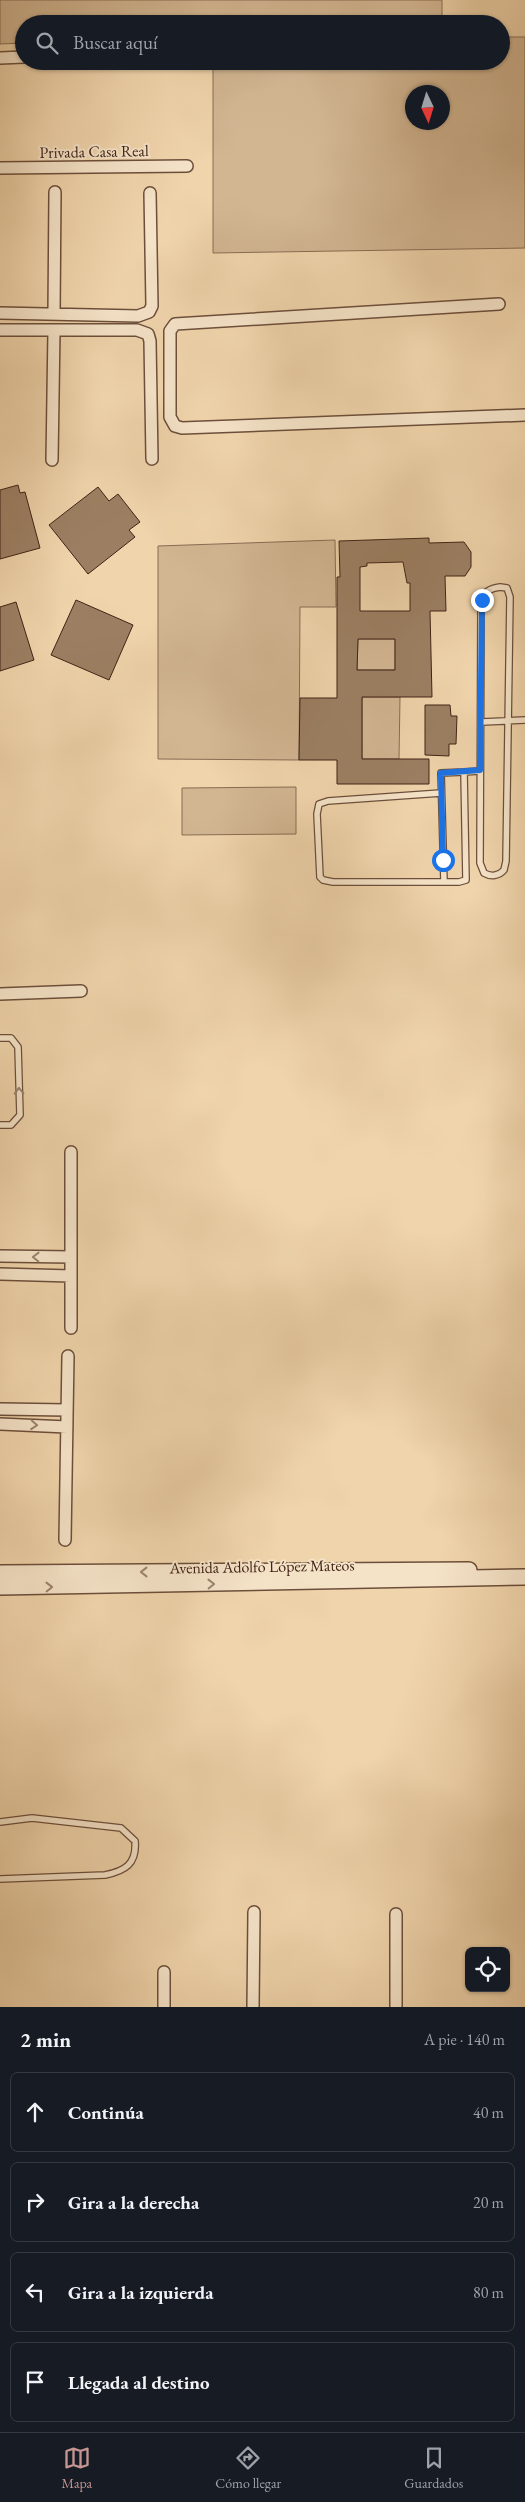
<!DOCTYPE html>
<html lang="es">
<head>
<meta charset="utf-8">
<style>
  :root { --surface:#171b24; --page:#20242c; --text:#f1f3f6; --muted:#9ea1a6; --line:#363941; --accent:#c59692 }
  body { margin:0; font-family:"EB Garamond",serif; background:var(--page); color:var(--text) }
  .controls { position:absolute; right:15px; bottom:15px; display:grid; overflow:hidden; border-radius:8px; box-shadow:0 1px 4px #0004 }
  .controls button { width:45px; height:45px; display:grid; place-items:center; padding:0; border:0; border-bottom:1px solid var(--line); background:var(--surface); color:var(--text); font:25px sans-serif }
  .compass { position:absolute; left:405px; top:85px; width:45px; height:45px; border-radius:50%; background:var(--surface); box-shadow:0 1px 4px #0004; rotate:176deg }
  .stop { position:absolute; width:15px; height:15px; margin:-11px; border:4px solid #1a73e8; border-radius:50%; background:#fff }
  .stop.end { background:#1a73e8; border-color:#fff; box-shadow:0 1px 5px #0008 }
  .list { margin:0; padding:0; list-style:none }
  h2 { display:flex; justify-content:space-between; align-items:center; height:65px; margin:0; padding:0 20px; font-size:21px }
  h2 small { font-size:16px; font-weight:400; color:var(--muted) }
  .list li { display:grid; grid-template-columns:32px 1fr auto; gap:15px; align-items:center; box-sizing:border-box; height:80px; margin:0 10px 10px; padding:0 10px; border:1px solid var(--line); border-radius:8px }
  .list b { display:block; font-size:19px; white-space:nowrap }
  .list em { font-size:16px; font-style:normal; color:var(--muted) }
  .icon { flex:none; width:28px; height:28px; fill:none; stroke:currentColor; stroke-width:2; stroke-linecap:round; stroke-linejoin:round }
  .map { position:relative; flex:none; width:525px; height:2007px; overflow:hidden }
  .search { position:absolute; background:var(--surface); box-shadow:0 1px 4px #0004; left:15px; right:15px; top:15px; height:55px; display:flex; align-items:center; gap:12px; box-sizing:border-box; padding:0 18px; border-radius:28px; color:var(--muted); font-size:19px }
  .sheet { height:425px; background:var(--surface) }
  nav { display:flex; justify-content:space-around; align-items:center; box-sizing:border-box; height:70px; border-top:1px solid var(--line); background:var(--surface); font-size:14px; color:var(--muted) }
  nav a { display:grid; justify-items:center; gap:2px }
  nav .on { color:var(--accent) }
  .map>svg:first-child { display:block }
  .green { fill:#d2b692; stroke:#896c54; fill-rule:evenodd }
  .building { fill:#9c7f63; stroke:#402316; fill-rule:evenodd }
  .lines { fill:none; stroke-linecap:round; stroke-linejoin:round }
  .service-casing { stroke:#6c4f3b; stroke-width:8 }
  .minor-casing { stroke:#6c4f3b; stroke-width:14 }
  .tertiary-casing { stroke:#6c4f3b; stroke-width:18 }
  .service { stroke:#f5e3c8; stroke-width:5.5 }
  .minor { stroke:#f5e3c8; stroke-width:11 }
  .tertiary { stroke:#f5e3c8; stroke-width:15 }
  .oneway { stroke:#9a836f }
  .route { stroke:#1a73e8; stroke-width:6 }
  .labels { text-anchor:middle; stroke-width:4; stroke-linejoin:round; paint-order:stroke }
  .street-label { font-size:16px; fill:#402316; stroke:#f5e3c8 }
</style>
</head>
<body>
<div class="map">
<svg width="525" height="2007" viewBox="0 0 525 2007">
  <rect width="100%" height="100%" fill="#f0d4ab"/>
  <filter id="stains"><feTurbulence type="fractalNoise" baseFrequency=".004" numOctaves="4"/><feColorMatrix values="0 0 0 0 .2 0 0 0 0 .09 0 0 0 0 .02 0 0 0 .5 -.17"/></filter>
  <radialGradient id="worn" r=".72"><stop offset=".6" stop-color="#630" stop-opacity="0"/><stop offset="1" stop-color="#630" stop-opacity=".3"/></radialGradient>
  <path class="green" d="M0 0H442V24H24V43L0 44Z
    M501 37H525V248L213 253V61H501ZM412 92H442V122H412Z
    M335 540 336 607H300L299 760 158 759V546Z
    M358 639H395V670H357Z
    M362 697H400L399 759H362Z
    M296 787V834L182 835V788Z"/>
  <path class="building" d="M18 485 20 493 25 492 40 548 0 559V490Z
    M98 487 109 501 118 494 140 522 129 530 135 537 88 574 49 525Z
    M429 538V543L464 542 471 552V567L465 576H445L446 611H430L432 697H362V759H429V784H337V760H299L300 698H337V577H340L339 541ZM403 562 407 583H410V611H360V567L367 566V563ZM358 639H395V670H357Z
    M76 600 133 625 109 680 51 655Z
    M16 602 34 660 0 671V607Z
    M425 705H450L451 716H457L456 744H449V756L425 755Z"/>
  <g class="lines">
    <defs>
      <path id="service" d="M500 587 507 588 510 597 506 861 504 870C499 876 491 877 484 873L480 863 481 600C484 591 491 588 500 587Z
        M482 722 525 720
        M441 793 328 801 319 804 317 814 320 877 323 880 333 882H459L466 880 464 772 480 771
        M444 882 441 773 464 772
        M0 1038H11L18 1047 20 1115 11 1125H0
        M0 1822 32 1818 121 1828 135 1841C137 1864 125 1871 105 1875L0 1879"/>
      <path id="minor" d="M0 58 24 57
        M0 168 187 166
        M499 304 175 324 170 331V417L175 426 182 428 525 415
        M0 313 138 316 149 312 152 306 150 193
        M54 314 55 192
        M0 330H137L148 334 150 341 152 459
        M52 460 54 330
        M0 994 81 991
        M0 1256 71 1257
        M0 1274 71 1276
        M71 1328V1152
        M0 1409 67 1410
        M0 1424 67 1427
        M65 1540 68 1356
        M164 2007V1972
        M253 2007 254 1912
        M396 2007V1914"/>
      <path id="tertiary" d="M0 1573 469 1570
        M0 1587 525 1577"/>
    </defs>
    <use href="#service" class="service-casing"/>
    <use href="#minor" class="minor-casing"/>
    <use href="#tertiary" class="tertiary-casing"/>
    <use href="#service" class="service"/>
    <use href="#minor" class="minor"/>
    <use href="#tertiary" class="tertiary"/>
  </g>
  <defs><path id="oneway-chevron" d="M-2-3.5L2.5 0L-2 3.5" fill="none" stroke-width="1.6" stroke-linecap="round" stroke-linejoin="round" transform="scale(1.25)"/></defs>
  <g class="oneway">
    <use href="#oneway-chevron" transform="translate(19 1091) rotate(-92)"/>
    <use href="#oneway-chevron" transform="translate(36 1257) rotate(-179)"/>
    <use href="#oneway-chevron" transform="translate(34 1425) rotate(4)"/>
    <use href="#oneway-chevron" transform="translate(144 1572) rotate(180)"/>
    <use href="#oneway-chevron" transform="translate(211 1584) rotate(-1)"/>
    <use href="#oneway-chevron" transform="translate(49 1587) rotate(-1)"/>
  </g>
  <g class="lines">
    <path class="route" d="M443 860 441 773 480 770 482 600"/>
  </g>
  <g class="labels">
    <g class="street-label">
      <text transform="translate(94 151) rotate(-1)" y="6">Privada Casa Real</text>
      <text transform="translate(262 1566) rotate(-1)" y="6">Avenida Adolfo López Mateos</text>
    </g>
  </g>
  <rect width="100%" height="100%" filter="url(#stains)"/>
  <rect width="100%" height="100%" fill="url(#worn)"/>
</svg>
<div class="controls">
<button><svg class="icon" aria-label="locate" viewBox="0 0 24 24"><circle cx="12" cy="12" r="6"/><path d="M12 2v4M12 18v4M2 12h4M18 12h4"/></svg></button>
</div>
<svg class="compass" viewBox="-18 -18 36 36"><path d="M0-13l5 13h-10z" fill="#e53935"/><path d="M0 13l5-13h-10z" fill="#9ea1a6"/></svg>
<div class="stop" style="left:443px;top:860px"></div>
<div class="stop end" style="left:482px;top:600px"></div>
<div class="search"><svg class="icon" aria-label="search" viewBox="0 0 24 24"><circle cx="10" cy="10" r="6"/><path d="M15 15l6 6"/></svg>Buscar aquí</div>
</div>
<section class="sheet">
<h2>2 min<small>A pie · 140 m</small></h2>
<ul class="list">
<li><svg class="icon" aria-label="ahead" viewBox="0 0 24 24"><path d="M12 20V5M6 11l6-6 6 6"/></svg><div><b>Continúa</b></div><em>40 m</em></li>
<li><svg class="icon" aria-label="right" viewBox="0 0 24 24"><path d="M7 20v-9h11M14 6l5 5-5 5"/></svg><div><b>Gira a la derecha</b></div><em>20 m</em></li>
<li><svg class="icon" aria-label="left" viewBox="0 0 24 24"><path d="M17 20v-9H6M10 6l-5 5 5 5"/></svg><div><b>Gira a la izquierda</b></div><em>80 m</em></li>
<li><svg class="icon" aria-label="arrive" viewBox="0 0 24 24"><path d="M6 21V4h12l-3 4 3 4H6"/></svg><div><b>Llegada al destino</b></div></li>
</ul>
</section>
<nav>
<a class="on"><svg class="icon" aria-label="map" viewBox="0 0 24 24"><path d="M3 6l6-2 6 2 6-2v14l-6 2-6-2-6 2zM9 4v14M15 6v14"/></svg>Mapa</a>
<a><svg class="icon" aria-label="directions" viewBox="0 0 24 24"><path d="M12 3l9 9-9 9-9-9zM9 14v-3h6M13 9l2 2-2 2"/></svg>Cómo llegar</a>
<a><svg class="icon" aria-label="saved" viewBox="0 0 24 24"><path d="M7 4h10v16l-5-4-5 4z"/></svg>Guardados</a>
</nav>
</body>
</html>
